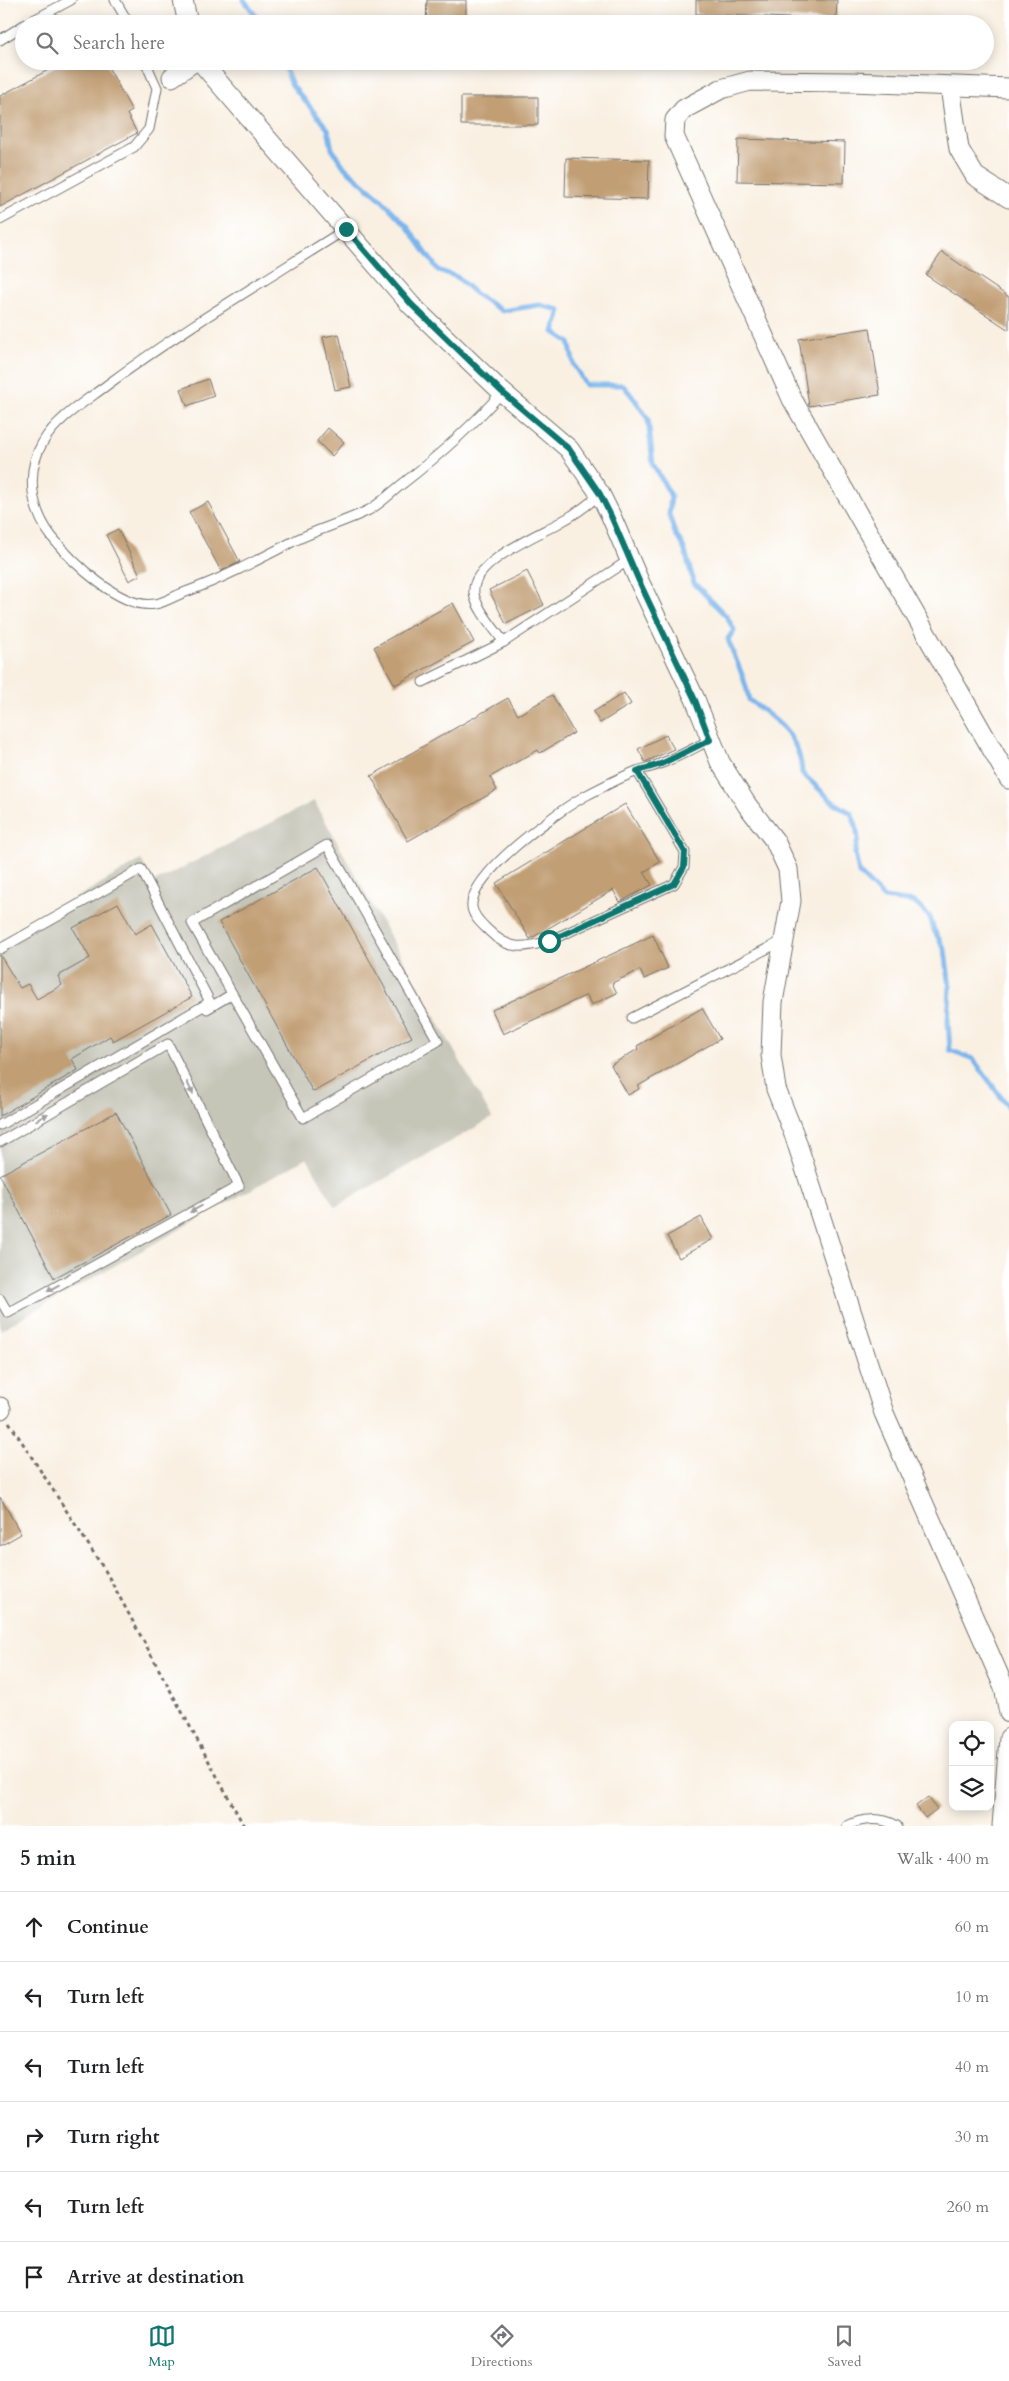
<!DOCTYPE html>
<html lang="en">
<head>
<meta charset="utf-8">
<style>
  :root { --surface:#fff; --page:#f2f2f2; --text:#202124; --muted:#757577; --line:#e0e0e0; --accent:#0f766e }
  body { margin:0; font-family:Cardo,serif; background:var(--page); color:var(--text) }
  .controls { position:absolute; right:15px; bottom:15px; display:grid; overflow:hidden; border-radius:10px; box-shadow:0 2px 12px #0003 }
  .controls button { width:45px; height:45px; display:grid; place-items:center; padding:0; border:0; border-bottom:1px solid var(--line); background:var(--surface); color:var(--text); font:25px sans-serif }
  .stop { position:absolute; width:15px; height:15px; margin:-11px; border:4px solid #0f766e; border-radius:50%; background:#fff }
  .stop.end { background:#0f766e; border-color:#fff; box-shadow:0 1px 5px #0008 }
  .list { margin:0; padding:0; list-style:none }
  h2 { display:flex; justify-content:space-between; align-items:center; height:65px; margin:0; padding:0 20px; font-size:21px }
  h2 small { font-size:16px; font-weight:400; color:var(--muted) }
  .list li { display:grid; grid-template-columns:32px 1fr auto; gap:15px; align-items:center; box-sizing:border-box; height:70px; padding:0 20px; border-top:1px solid var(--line) }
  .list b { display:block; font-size:19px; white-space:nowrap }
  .list em { font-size:16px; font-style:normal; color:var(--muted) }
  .icon { flex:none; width:28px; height:28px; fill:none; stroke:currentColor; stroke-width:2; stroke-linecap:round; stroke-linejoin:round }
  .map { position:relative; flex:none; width:1009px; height:1826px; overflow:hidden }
  .search { position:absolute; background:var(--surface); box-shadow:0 2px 12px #0003; left:15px; right:15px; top:15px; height:55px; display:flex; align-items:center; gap:12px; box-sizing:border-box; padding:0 18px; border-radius:28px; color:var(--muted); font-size:19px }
  .sheet { height:485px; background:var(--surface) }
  nav { display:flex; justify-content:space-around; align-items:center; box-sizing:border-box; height:70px; border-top:1px solid var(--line); background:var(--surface); font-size:14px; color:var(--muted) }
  nav a { display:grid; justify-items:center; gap:2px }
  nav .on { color:var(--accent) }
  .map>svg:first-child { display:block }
  .industrial { fill:#c5c5b8 }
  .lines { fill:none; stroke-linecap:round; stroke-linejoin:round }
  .stream { stroke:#7cb5ec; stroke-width:5 }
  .building { fill:#c19e73 }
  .lane-casing { stroke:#73706b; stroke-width:11 }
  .street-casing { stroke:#73706b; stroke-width:21 }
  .path { stroke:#73706b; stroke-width:3; stroke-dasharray:4 4; stroke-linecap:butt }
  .lane { stroke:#fff; stroke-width:9 }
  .street { stroke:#fff; stroke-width:19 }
  .oneway { fill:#a0a0a0 }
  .route { stroke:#0f766e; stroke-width:6 }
</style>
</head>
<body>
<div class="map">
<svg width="1009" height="1826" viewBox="0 0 1009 1826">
  <rect width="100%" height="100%" fill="#fff"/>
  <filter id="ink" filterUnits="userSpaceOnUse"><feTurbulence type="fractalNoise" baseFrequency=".02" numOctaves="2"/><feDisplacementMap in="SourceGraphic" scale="10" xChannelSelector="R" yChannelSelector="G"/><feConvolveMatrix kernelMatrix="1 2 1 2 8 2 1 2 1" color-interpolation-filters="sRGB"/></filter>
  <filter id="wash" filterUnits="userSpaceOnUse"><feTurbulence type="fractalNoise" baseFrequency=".0096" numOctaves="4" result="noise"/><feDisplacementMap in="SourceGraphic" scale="20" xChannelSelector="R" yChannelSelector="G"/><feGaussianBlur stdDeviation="1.12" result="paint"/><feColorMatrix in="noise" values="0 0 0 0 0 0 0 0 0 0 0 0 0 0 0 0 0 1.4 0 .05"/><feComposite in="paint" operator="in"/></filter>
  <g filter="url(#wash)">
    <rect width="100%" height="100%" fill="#f9f0e2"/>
    <path class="industrial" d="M314 801 492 1118 335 1207 307 1158 0 1330V942L141 860 154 882Z"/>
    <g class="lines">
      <path class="stream" d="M244 0 262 24
        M282 61 292 85 328 129 332 149 345 168 380 198 407 226 438 270 457 277 477 295 502 311 539 305 560 310 554 332 569 342 574 365 586 385H623L636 401 648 419 653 464 671 496 669 515 675 533 684 548 694 583 727 617 734 630 728 639C735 660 746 678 749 700 777 720 800 736 802 773L833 802 851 813 856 825 858 839 855 853 859 873 884 898 914 902 930 917 934 930 945 950 950 988 948 1021 950 1050 973 1059 1009 1108"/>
    </g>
    <g id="blocks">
      <path class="building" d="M427 0H466V24H426Z
        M696 0H837L836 20 696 14Z
        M65 61H105L132 111 127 114 137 133 0 207V96Z
        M461 97H538V125H461Z
        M738 139 845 142 844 183 737 181Z
        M566 158 649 160 648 199 565 197Z
        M942 252 1009 297V330L926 275Z
        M870 328 880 395 809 406 799 339Z
        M339 334 351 387 335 390 323 337Z
        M208 379 214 396 187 406 181 389Z
        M328 428 344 442 332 456 317 441Z
        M208 502 240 562 221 571 189 512Z
        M118 529 140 575 129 581 106 535Z
        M527 571 544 605 506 624 489 590Z
        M453 603 474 642 395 685 374 647Z
        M624 693 631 704 600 723 593 712Z
        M552 695 574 733 540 753 538 750 490 777 497 790 408 841 371 776 508 698 518 715Z
        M666 735 674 749 645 762 638 749Z
        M625 804 660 862 644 872 652 885 620 902 613 890 530 939 496 883Z
        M318 867 412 1037 313 1092 219 922Z
        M118 903 135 934 152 924 192 997 113 1041 110 1036 72 1059 78 1070 0 1116V955L20 988 28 984 37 999 62 985 58 976 90 958 73 928Z
        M653 935 668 968 644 979 640 970 612 983 617 993 591 1005 587 995 503 1034 492 1010Z
        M702 1008 720 1039 638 1086 639 1089 628 1095 611 1065 638 1049 637 1046Z
        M116 1112 171 1215 54 1278 0 1175Z
        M701 1217 713 1239 679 1258 667 1236Z
        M0 1497 21 1534 0 1546Z
        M928 1797 937 1809 925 1818 916 1806Z"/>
    </g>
  </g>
  <g filter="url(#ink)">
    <use href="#blocks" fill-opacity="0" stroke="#73706b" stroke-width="1"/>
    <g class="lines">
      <defs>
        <path id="lane" d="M115 0 129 24
          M26 24 71 0
          M0 40 24 25
          M0 220 134 147 149 129 157 88 145 61
          M346 229C266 280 184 328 107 385 86 401 57 418 43 442 25 472 31 510 52 537 71 561 121 610 155 604 164 603 174 596 183 593 224 578 256 561 294 541 318 529 345 522 369 510 380 504 391 493 401 485 437 457 472 427 502 392
          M504 642C495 630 475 607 474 593 470 563 538 535 559 523 574 515 588 505 600 494
          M423 682 504 642 629 560
          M637 771 685 852 684 867 674 884 549 941C525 948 509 951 489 931 483 925 473 917 472 907 468 875 558 811 585 796 602 787 619 778 637 771 645 768 654 767 662 763 679 757 694 748 710 740
          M327 845 438 1041 303 1118 192 923Z
          M0 949 141 869 210 1002 0 1125
          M207 1009 232 994
          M632 1018 784 940
          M0 1142 168 1044 239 1186 8 1313 0 1299
          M847 1826C862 1818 882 1817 897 1826"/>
        <path id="street" d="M183 0 188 24
          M200 61 411 305 502 392 569 449 600 494 611 516 639 581 695 699 720 762 747 805 775 841 788 869 791 901 773 1002 771 1055 776 1089 795 1137 884 1413 1004 1687 1009 1713
          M172 77 195 61
          M950 87 959 149 975 176 1009 198
          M1009 88 851 82 750 81 721 89 684 109 675 120 674 136 792 399 1009 779
          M0 1407 1 1409
          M1002 1826 1009 1738"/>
      </defs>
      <use href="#lane" class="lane-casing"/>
      <use href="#street" class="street-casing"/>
      <path class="path" d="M9 1422 106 1572 244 1826"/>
      <use href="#lane" class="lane"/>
      <use href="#street" class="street"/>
    </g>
    <defs><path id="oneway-solid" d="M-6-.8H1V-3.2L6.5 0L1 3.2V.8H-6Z" transform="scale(1.25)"/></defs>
    <g class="oneway">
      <use href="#oneway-solid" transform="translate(190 1088) rotate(64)"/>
      <use href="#oneway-solid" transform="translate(42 1117) rotate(-30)"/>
      <use href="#oneway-solid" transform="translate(196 1209) rotate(151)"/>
      <use href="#oneway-solid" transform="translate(53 1288) rotate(151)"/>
    </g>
  </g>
  <g class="lines" filter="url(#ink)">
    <path class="route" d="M346 229 412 305 502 392 569 449 600 494 611 516 639 581 695 700 710 740 661 764 637 771 685 852 684 867 674 884 549 941"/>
  </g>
</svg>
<div class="controls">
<button><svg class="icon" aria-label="locate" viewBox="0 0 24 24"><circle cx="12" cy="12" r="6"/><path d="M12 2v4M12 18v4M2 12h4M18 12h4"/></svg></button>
<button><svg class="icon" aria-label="layers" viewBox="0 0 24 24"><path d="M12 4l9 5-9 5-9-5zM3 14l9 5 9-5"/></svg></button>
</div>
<div class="stop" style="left:549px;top:941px"></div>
<div class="stop end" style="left:346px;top:229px"></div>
<div class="search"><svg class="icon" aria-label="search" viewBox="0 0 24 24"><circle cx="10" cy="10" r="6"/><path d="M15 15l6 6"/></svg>Search here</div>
</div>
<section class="sheet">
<h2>5 min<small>Walk · 400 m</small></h2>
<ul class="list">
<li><svg class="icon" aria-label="ahead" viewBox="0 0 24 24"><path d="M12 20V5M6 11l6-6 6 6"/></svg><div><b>Continue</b></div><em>60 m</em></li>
<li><svg class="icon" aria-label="left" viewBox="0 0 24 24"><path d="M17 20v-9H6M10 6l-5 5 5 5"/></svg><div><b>Turn left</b></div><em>10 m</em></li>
<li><svg class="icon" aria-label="left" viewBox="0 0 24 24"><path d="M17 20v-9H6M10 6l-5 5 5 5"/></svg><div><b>Turn left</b></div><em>40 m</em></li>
<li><svg class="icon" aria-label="right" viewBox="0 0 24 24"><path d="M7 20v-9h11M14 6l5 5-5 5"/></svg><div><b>Turn right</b></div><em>30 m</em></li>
<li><svg class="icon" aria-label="left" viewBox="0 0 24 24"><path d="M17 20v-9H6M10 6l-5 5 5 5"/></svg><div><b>Turn left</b></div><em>260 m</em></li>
<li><svg class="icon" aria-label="arrive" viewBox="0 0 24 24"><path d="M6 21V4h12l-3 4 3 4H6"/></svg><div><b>Arrive at destination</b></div></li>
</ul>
</section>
<nav>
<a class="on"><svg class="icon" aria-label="map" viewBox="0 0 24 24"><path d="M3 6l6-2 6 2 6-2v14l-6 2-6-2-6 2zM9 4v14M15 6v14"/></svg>Map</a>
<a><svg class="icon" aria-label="directions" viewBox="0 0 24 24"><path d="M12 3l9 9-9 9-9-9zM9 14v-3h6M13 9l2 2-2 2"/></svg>Directions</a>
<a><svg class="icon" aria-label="saved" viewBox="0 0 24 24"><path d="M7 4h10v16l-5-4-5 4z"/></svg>Saved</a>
</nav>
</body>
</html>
